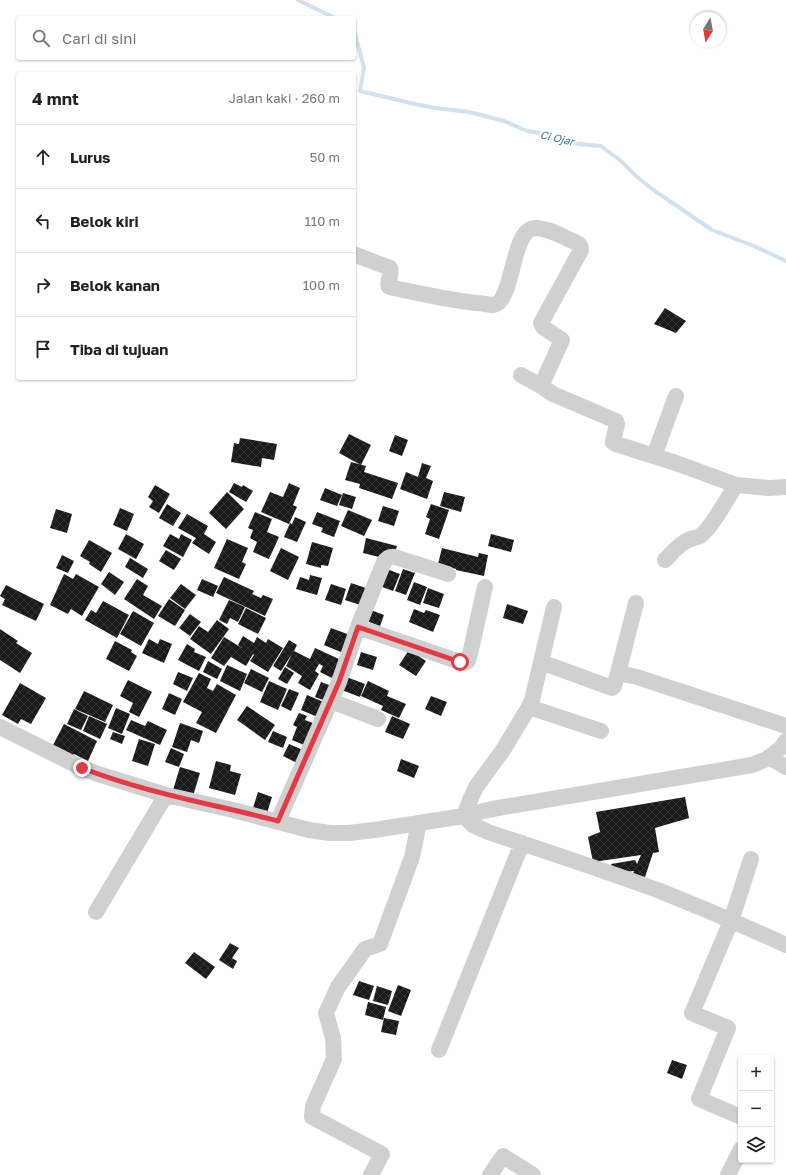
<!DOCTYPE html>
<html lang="id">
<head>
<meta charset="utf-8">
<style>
  :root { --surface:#fff; --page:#f2f2f2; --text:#222; --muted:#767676; --line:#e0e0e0 }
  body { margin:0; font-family:"Golos Text",sans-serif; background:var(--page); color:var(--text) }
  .controls { position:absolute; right:12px; bottom:12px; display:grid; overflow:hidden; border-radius:4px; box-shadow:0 1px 3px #0004 }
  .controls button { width:36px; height:36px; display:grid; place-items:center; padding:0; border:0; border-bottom:1px solid var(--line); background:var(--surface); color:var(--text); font:20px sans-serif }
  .compass { position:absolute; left:690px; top:12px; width:36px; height:36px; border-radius:50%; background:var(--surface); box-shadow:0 1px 3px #0004; rotate:191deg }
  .stop { position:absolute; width:12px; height:12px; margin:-9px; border:3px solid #e63946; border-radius:50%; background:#fff }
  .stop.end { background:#e63946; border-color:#fff; box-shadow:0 1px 4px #0008 }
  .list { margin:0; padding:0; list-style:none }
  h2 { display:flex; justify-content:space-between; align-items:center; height:52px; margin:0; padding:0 16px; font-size:17px }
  h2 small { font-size:13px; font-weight:400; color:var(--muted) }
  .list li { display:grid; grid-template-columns:26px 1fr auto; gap:12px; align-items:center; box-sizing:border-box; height:64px; padding:0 16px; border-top:1px solid var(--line) }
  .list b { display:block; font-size:15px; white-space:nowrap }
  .list em { font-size:13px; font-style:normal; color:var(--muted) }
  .icon { flex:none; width:22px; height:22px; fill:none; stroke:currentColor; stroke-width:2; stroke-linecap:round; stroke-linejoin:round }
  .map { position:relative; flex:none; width:786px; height:1175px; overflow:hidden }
  .search { position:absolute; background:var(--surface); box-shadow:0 1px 3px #0004; left:16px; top:16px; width:340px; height:44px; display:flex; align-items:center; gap:10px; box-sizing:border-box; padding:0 14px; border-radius:4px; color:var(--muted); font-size:15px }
  .panel { position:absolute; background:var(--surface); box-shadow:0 1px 3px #0004; left:16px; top:72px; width:340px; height:308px; border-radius:4px }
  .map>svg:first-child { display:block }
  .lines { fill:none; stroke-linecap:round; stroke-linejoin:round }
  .stream { stroke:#cfe2ee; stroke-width:4 }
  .building { fill:url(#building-cross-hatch) }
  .minor { stroke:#d0d0d0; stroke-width:16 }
  .route { stroke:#e63946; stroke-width:5 }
  .labels { text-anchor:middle; stroke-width:4; stroke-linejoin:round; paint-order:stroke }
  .water-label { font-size:11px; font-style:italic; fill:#3f7597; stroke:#fff }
</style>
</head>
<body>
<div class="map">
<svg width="786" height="1175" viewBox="0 0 786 1175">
  <defs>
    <pattern id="building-cross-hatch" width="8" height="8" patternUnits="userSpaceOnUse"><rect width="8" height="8" fill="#1a1a1a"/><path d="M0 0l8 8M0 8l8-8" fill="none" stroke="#333"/></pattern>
  </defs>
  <rect width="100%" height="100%" fill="#fff"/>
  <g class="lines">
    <path class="stream" d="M298 0 335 18
      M354 30 364 68 360 91 415 104 435 108 469 112 504 121 527 131 540 133 557 140 580 144 601 146 621 161 637 177 655 191 712 230 754 246 786 261"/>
  </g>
  <path class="building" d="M665 308 686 321 676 333 654 324Z
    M349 434 371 445 361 465 339 453Z
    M395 435 408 440 402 456 389 451Z
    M240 438 277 444 274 460 262 458 261 467 231 462 234 443 239 444Z
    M351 462 366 466 364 472 398 483 392 499 359 488 360 484 345 480Z
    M422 463 431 466 426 478 433 481 427 499 400 489 406 472 418 477Z
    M234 483 242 487 243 485 253 491 246 502 229 492Z
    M289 483 300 488 293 505 297 507 289 524 261 512 270 492 283 497Z
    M155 485 170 494 159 513 149 507 153 501 148 497Z
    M325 488 342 495 337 506 320 500Z
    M227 492 244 509 226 529 209 513Z
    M444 492 465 497 461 512 440 506Z
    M343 493 356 497 352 509 339 505Z
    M167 504 181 513 173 526 159 518Z
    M431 504 449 510 439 539 425 534 430 519 426 517Z
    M383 506 399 511 394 526 378 521Z
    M120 508 134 514 127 531 113 525Z
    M56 509 72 514 67 533 50 528Z
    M348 510 372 520 364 536 341 526Z
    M255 512 272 519 267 532 279 537 269 559 253 552 257 542 250 538 253 530 248 528Z
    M317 512 340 521 334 537 321 532 323 528 312 524Z
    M187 514 208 526 204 534 216 542 209 554 192 543 196 538 178 528Z
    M295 517 306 522 297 542 284 537 290 523 292 524Z
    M126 534 144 544 136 559 118 549Z
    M170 534 179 539 181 534 192 540 183 557 163 546Z
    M491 534 514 540 511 552 488 546Z
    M366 538 397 546 394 556 383 558 363 553Z
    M227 539 248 548 242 562 246 564 239 579 214 568Z
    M89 540 112 553 101 572 89 564 90 562 80 556Z
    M312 542 333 548 328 566 321 565V568L306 564Z
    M281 548 299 557 288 580 270 571Z
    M442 548 478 557 479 553 488 555 484 576 456 570V569L438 564Z
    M166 550 181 559 174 570 159 561Z
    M62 555 74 561 68 573 56 568Z
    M130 558 148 569 143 578 125 567Z
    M384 568 400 574 393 591 377 585Z
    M403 569 415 573 406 595 395 591Z
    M109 572 124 582 115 595 101 584Z
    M64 574 73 579 76 574 99 587 82 616 71 609 68 614 50 605Z
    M310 575 322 578 317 595 296 589 300 577 309 580Z
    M224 577 254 591 252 594 261 598 263 595 273 599 265 616 216 593Z
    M137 579 148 586 143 595 162 606 154 619 124 599Z
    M202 579 218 586 213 597 197 590Z
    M414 582 427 587 420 605 407 600Z
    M351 583 369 589 363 606 345 600Z
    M181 584 196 595 185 609 170 598Z
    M331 584 346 589 341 605 325 600Z
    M6 585 44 604 36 621 2 605 5 599 0 596Z
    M428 588 444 594 439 608 423 603Z
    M169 599 185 610 175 626 158 616Z
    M229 600 245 607 238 622 230 618 227 624 219 620Z
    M103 601 129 615 117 638 85 620 91 610 96 613Z
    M507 604 528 611 523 624 503 618Z
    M246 608 266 618 258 634 238 624Z
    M368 609 384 615 380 626 364 620Z
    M414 609 424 613 426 610 440 615 433 632 409 622Z
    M133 611 154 623 141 646 120 634Z
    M190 614 201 622 190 636 179 628Z
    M217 620 229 629 211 654 190 639 199 626 208 632Z
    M331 628 350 635 343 653 324 645Z
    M0 629 18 641 16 643 32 653 20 673 0 660Z
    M243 636 254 643 257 637 266 643 268 639 283 648 268 672 250 661 254 655 253 654 246 666 231 657 224 666 211 658 224 637 242 648 238 645Z
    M149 639 158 644 160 639 172 644 164 663 142 653Z
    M289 640 297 645 294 651 310 659 315 648 341 660 332 678 320 672 323 666 312 660 319 664 315 671 319 674 310 690 298 683 302 676 286 666 292 654 281 671 273 666Z
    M115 641 132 650 131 652 137 656 129 671 106 659Z
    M187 644 195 649 194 652 206 657 199 671 178 660Z
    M409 650 426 661 416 676 399 665Z
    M361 652 377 657 373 670 357 665Z
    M208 661 222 669 217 679 203 672Z
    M227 665 247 674 240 691 220 681Z
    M285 667 294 673 287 684 278 679Z
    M251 669 269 678 262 692 244 683Z
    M178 672 193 678 187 691 173 684Z
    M199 673 211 679 207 688 213 691 217 684 236 695 216 733 196 723 202 712 183 702Z
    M344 676 365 684 360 697 339 689Z
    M128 680 152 692 139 717 129 712 133 703 120 696Z
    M269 681 287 689 278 710 260 702Z
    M368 681 389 691 387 696 406 704 399 718 381 710 383 706 361 696Z
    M321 682 332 686 326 701 315 697Z
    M20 683 46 698 31 724 21 719 18 724 2 715Z
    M289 689 299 693 291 711 281 706Z
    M84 691 113 705 105 722 75 709Z
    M169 693 182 699 175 715 162 709Z
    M307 695 326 703 320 718 301 710Z
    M431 696 447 702 441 716 425 709Z
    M247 706 275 725 265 740 237 720Z
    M116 708 130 714 122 734 108 728Z
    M74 709 88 716 81 730 67 724Z
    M299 713 307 716 305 720 318 725 309 747 292 740 297 727 293 725Z
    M89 716 107 724 100 739 83 731Z
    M392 716 410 724 403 739 385 732Z
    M131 720 145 726 148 721 167 730 160 745 126 730Z
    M180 723 203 731 199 743 191 740 187 752 172 747Z
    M64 724 97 741 88 761 74 754 72 757 52 747Z
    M273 731 287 737 283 748 268 742Z
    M113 732 125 736 122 744 110 739Z
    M139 739 155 744 148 766 132 761Z
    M289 744 305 751 299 764 283 756Z
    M171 748 184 754 179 767 165 762Z
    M401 759 419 766 414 778 397 771Z
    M216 761 231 765 230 771 241 774 235 795 209 788Z
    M180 767 200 773 193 796 173 790Z
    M258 792 272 797 267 813 253 808Z
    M685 797 689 818 655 828 659 852 653 853 644 880 632 876 634 871 616 873 611 864 635 860 637 864 641 855 593 862 588 837 600 832 596 812Z
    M230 943 239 948 232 958 237 961 233 969 219 960Z
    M194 952 215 967 206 979 185 963Z
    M359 981 374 986 369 1000 353 995Z
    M398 985 411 990 401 1016 388 1011Z
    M377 986 392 991 388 1005 373 1001Z
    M368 1002 386 1007 383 1020 365 1015Z
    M384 1018 399 1021 396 1035 381 1032Z
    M672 1060 687 1065 682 1079 667 1073Z"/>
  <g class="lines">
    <path class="minor" d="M354 256 356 255 390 268C393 274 386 281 389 287 418 293 447 300 476 303 481 303 489 305 494 305 514 301 511 229 535 228 549 228 563 237 575 242L580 245 581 250 541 323 543 327 562 340 541 386 553 394 616 421 617 424 613 442 616 444 676 463 736 485 769 488 786 487
      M521 375 541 386
      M654 456 676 396
      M665 560C672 553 679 544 688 540 692 538 696 538 700 536 711 529 728 497 736 485
      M554 607 532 700 529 707 503 750 476 787 470 800 464 816 473 825 488 832C545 851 603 870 660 891 703 908 745 926 786 945
      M358 627 460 662 464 663 468 661 470 654 485 587
      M541 662 612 688 614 686 618 673 637 677 786 726
      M618 673 636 603
      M331 701 378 719
      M529 707 601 731
      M0 727 82 768 98 774 166 795 233 810 309 830 330 833H349L374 830 464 816 492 809 752 765 767 759 781 748 786 741
      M769 757 786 767
      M278 821 339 682 358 627 384 562C387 558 390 556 395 557L448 574
      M96 912 166 795
      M439 1050 522 843
      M741 1117 699 1099 728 1028 692 1013 731 921 751 859
      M371 1175 382 1154 312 1117 313 1106 334 1059 333 1038 326 1013 338 987 365 949 380 944 412 857 419 823
      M490 1175 503 1156 533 1175
      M728 1175 741 1149"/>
  </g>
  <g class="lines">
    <path class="route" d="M82 768C146 793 213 804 278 821L339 682 358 627 460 662"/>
  </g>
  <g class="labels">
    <g class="water-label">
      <text transform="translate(557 138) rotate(13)" y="4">Ci Ojar</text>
    </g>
  </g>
</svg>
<div class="controls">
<button>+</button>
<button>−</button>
<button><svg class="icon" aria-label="layers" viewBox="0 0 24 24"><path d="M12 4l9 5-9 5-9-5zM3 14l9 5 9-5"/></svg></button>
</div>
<svg class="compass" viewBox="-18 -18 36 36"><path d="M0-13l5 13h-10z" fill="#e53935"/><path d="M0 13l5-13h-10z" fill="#767676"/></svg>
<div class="stop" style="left:460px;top:662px"></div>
<div class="stop end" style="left:82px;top:768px"></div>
<div class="search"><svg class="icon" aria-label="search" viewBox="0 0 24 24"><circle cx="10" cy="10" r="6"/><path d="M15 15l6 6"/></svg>Cari di sini</div>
<section class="panel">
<h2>4 mnt<small>Jalan kaki · 260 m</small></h2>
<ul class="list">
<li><svg class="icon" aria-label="ahead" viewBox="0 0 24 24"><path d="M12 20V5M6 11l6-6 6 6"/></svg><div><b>Lurus</b></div><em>50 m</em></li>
<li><svg class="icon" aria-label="left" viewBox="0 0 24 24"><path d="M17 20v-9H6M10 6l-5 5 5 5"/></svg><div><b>Belok kiri</b></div><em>110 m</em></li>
<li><svg class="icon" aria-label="right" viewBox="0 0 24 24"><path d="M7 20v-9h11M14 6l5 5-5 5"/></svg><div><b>Belok kanan</b></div><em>100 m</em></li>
<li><svg class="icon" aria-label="arrive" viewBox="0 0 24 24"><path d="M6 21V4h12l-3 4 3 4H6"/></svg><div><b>Tiba di tujuan</b></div></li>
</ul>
</section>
</div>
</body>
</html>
